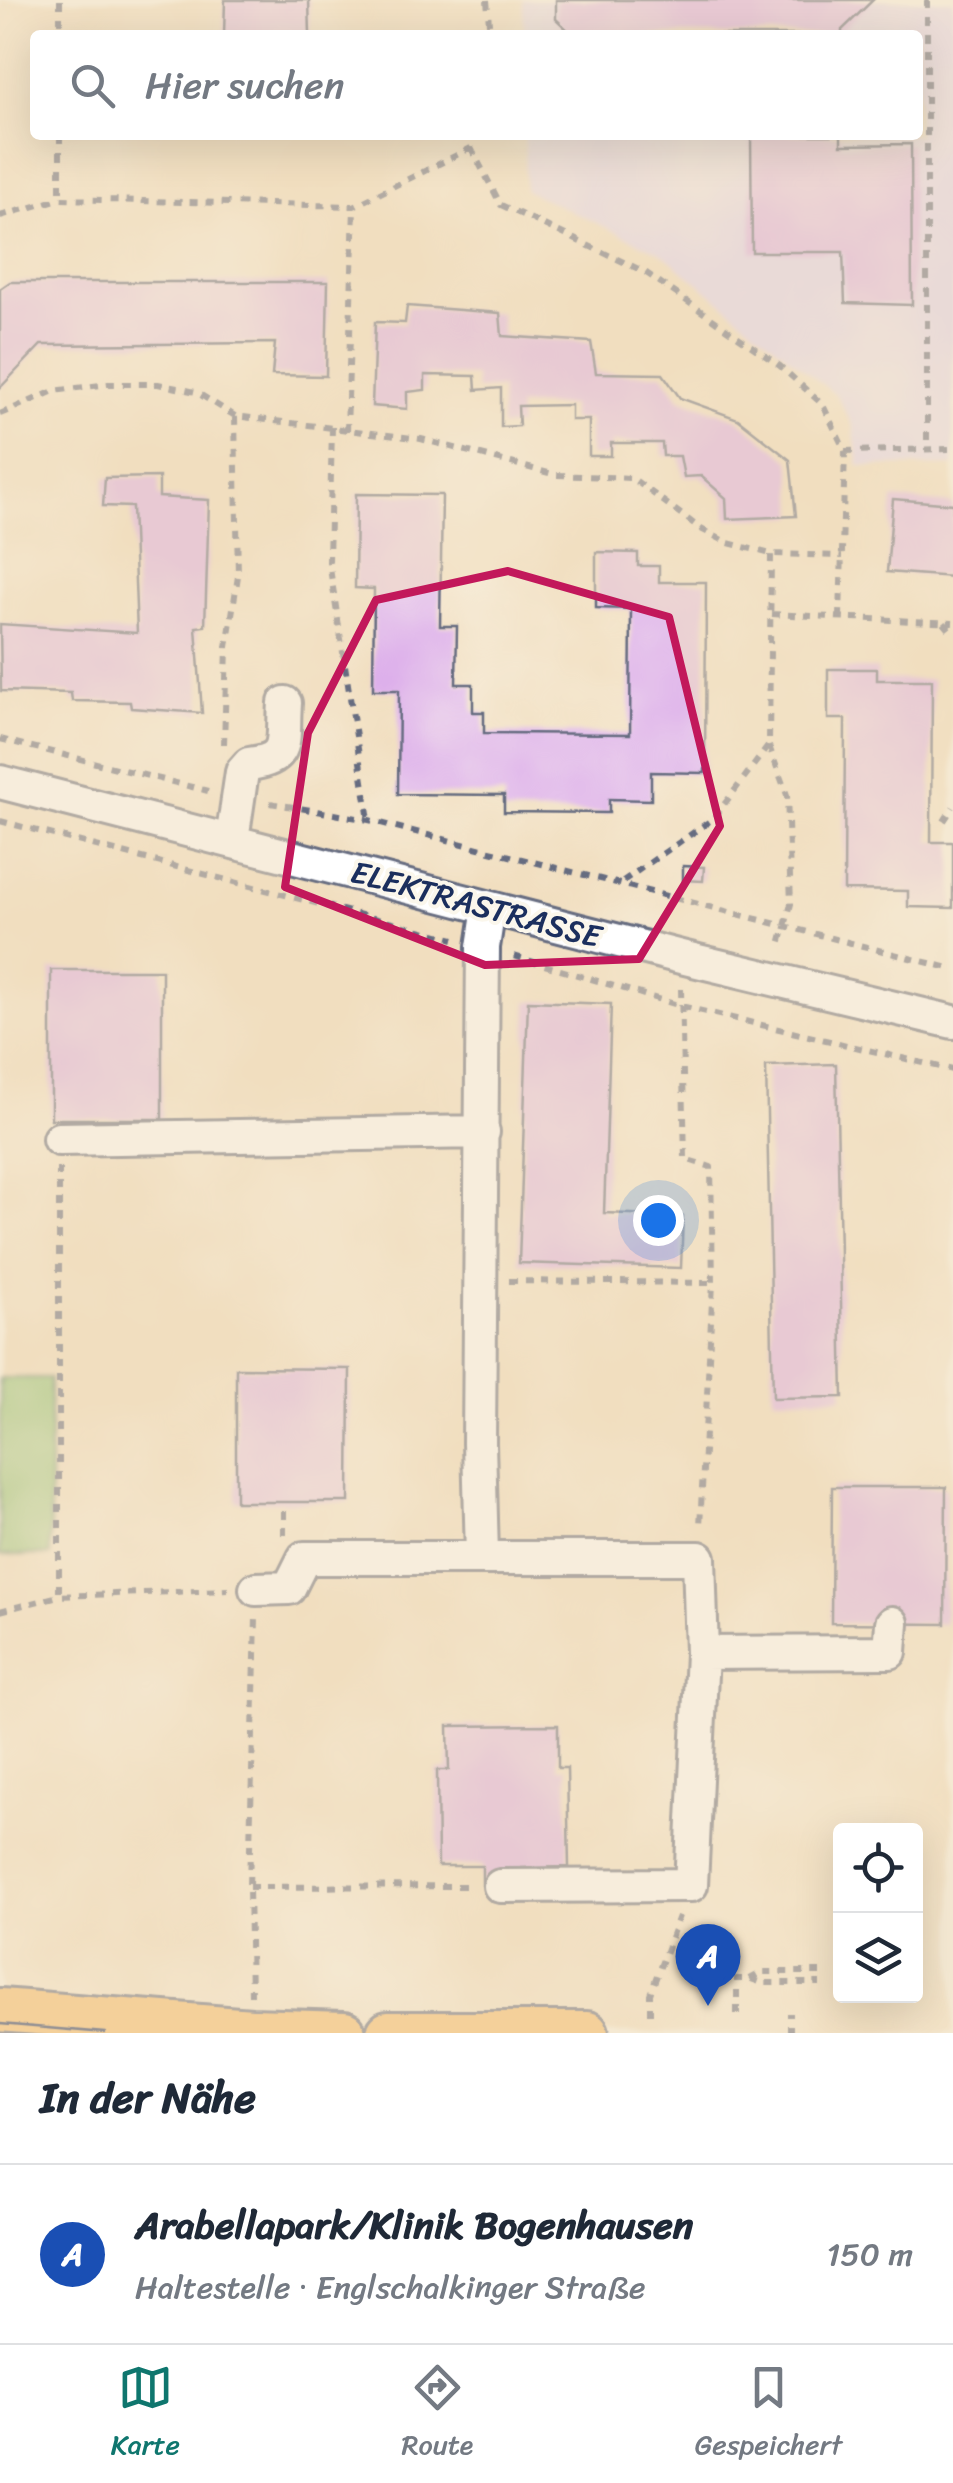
<!DOCTYPE html>
<html lang="de">
<head>
<meta charset="utf-8">
<style>
  :root { --surface:#fff; --page:#f6f6f7; --text:#1f2937; --muted:#747a83; --line:#e0e1e3; --accent:#0f766e }
  body { margin:0; font-family:Sriracha,sans-serif; background:var(--page); color:var(--text) }
  .controls { position:absolute; right:30px; bottom:30px; display:grid; overflow:hidden; border-radius:10px; box-shadow:0 10px 40px #0002 }
  .controls button { width:90px; height:90px; display:grid; place-items:center; padding:0; border:0; border-bottom:2px solid var(--line); background:var(--surface); color:var(--text); font:50px sans-serif }
  .you { position:absolute; left:658px; top:1220px; width:35px; height:35px; margin:-25px; border:8px solid #fff; border-radius:50%; background:#1a73e8; box-shadow:0 0 0 15px #1a73e833 }
  .badge { display:grid; place-items:center; width:65px; height:65px; border-radius:50%; background:var(--accent); color:#fff; font-size:32px; font-weight:700 }
  .pin { position:absolute; translate:-50% -82px; filter:drop-shadow(0 2px 5px #0008) }
  .pin::after { content:''; position:absolute; top:52px; width:35px; height:30px; background:inherit; clip-path:polygon(0 0,100% 0,50% 100%) }
  .list { margin:0; padding:0; list-style:none }
  h2 { display:flex; justify-content:space-between; align-items:center; height:130px; margin:0; padding:0 40px; font-size:42px }
  h2 small { font-size:32px; font-weight:400; color:var(--muted) }
  .list li { display:grid; grid-template-columns:65px 1fr auto; gap:30px; align-items:center; box-sizing:border-box; height:180px; padding:0 40px; border-top:2px solid var(--line) }
  .list b { display:block; font-size:38px; white-space:nowrap }
  .list p { margin:0; font-size:32px; white-space:nowrap; color:var(--muted) }
  .list em { font-size:32px; font-style:normal; color:var(--muted) }
  .icon { flex:none; width:55px; height:55px; fill:none; stroke:currentColor; stroke-width:2; stroke-linecap:round; stroke-linejoin:round }
  .map { position:relative; flex:none; width:953px; height:2033px; overflow:hidden }
  .search { position:absolute; background:var(--surface); box-shadow:0 10px 40px #0002; left:30px; right:30px; top:30px; height:110px; display:flex; align-items:center; gap:25px; box-sizing:border-box; padding:0 35px; border-radius:10px; color:var(--muted); font-size:38px }
  .sheet { height:310px; background:var(--surface) }
  nav { display:flex; justify-content:space-around; align-items:center; box-sizing:border-box; height:140px; border-top:2px solid var(--line); background:var(--surface); font-size:28px; color:var(--muted) }
  nav a { display:grid; justify-items:center; gap:5px }
  nav .on { color:var(--accent) }
  .map>svg:first-child { display:block }
  .built { fill:#e0d4f4 }
  .green { fill:#8fc375; stroke:#55796a; stroke-width:2.5 }
  .building { fill:#ddafeb }
  .lines { fill:none; stroke-linecap:round; stroke-linejoin:round }
  .minor-casing { stroke:#666c80; stroke-width:38 }
  .major-casing { stroke:#666c80; stroke-width:48 }
  .path { stroke:#666c80; stroke-width:6; stroke-dasharray:8 8; stroke-linecap:butt }
  .minor { stroke:#fff; stroke-width:32 }
  .major { stroke:#f9bf6d; stroke-width:42 }
  .tram { stroke:#1b2f5e; stroke-width:2.5 }
  .marked { fill:none; stroke:#c2185b; stroke-width:8; stroke-linejoin:round }
  .labels { text-anchor:middle; stroke-width:8; stroke-linejoin:round; paint-order:stroke }
  .street-label { font-size:32px; fill:#1b2f5e; stroke:#fbf7ec }
</style>
</head>
<body>
<div class="map">
<svg width="953" height="2033" viewBox="0 0 953 2033">
  <rect width="100%" height="100%" fill="#fbf7ec"/>
  <filter id="ink" filterUnits="userSpaceOnUse"><feTurbulence type="fractalNoise" baseFrequency=".01" numOctaves="2"/><feDisplacementMap in="SourceGraphic" scale="20" xChannelSelector="R" yChannelSelector="G"/><feConvolveMatrix kernelMatrix="1 2 1 2 8 2 1 2 1" color-interpolation-filters="sRGB"/></filter>
  <filter id="wash" filterUnits="userSpaceOnUse"><feTurbulence type="fractalNoise" baseFrequency=".0048" numOctaves="4" result="noise"/><feDisplacementMap in="SourceGraphic" scale="40" xChannelSelector="R" yChannelSelector="G"/><feGaussianBlur stdDeviation="2.25" result="paint"/><feColorMatrix in="noise" values="0 0 0 0 0 0 0 0 0 0 0 0 0 0 0 0 0 1.4 0 .05"/><feComposite in="paint" operator="in"/></filter>
  <g filter="url(#wash)">
    <rect width="100%" height="100%" fill="#f1debf"/>
    <path class="built" d="M523 0H953V466H859L853 426 837 396 660 252 525 190V135H918V35H524Z"/>
    <path class="green" d="M0 1378H50V1555H0Z"/>
    <g id="blocks">
      <path class="building" d="M225 0H309L310 35H224Z
        M556 0H873L842 30V35H573L556 19Z
        M751 135H841V145L911 144 912 305 845 303 843 252H752Z
        M10 282H328L326 376 272 375 275 343 41 345 0 388V289Z
        M407 306 500 313 502 336 591 342 596 373 663 374 680 398 738 419 790 460 796 516 727 519 726 498 701 476 684 477 680 456H663L662 443H611V456H589V420H571V405L518 406 519 426 501 427V388L476 390 475 376 425 375V390L407 392V409L372 406 375 322 405 323Z
        M159 477V497L209 500 205 626 196 627 202 713 131 708 130 702 72 701 71 693 1 691 0 624 137 633 132 507 103 506 105 478Z
        M356 494 442 495 440 626H457L456 684H473V712H484V733L630 734 631 609 596 608V552L638 553V566H659V582H706L705 773 651 772V800L609 799V813L504 812V795L398 794 399 690H373L374 589 355 588Z
        M893 499 953 504V577L887 572Z
        M828 669H877V680H932L931 842H953V908L908 907V891L844 890 845 719H828Z
        M683 866 704 867 703 881 683 880Z
        M51 970H162V1119H51Z
        M528 1001 611 1004 604 1213 683 1216 681 1268 519 1263Z
        M836 1064 843 1397 773 1398 766 1066Z
        M236 1368 350 1369 349 1502H236Z
        M832 1487H946L945 1624 831 1623Z
        M558 1725V1768H567L569 1867 522 1868V1884L482 1885V1866H438L437 1770H449L448 1726Z"/>
    </g>
  </g>
  <g filter="url(#ink)">
    <use href="#blocks" fill-opacity="0" stroke="#666c80" stroke-width="2.5"/>
    <g class="lines">
      <defs>
        <path id="minor" d="M0 782 681 957 953 1022
          M232 840 242 772 249 764C292 759 282 740 285 703
          M59 1139 483 1132
          M482 1556 479 1443 483 947 489 908
          M256 1589 289 1588 304 1558H699L702 1653 691 1885 500 1886
          M702 1653 890 1652 892 1623"/>
        <path id="major" d="M0 2010 251 2030 344 2033
          M388 2033H587"/>
      </defs>
      <use href="#minor" class="minor-casing"/>
      <use href="#major" class="major-casing"/>
      <path class="path" d="M60 0V35
        M487 0 490 35
        M927 0V450
        M60 135V199
        M471 148 501 205 645 272 780 366 823 405 845 451 840 617
        M0 216 60 199 354 206 471 148 473 135
        M0 414 54 391 108 384H158L196 392 235 416 421 439 556 475 632 478 701 529 728 543 771 554 842 556
        M332 427 329 562 369 820
        M347 431 354 207
        M845 451 953 449
        M772 614 953 623
        M944 623 953 634
        M0 739 208 791
        M224 744 227 647 238 576 235 416
        M769 746 787 795 791 904 779 948
        M270 803 369 820 953 969
        M0 821 454 939
        M944 821 953 807
        M623 881 713 819 769 745 771 554
        M514 956 681 1006 953 1070
        M681 989 685 1159 711 1167 713 1283 700 1526
        M59 1168V1596L228 1590
        M509 1281 713 1283
        M284 1535V1502
        M0 1611 59 1596
        M249 1887 468 1886
        M751 1979 763 1983H820
        M251 1996 249 1887 256 1618
        M650 2014V1994L679 1916
        M737 2014V1979H750L763 1972H820
        M790 2033V2013"/>
      <use href="#minor" class="minor"/>
      <use href="#major" class="major"/>
      <path class="tram" d="M0 2024 105 2033"/>
    </g>
  </g>
  <path d="M0 0H953V2033H0ZM508 571 669 617 720 826 639 959 485 965 285 887 308 733 376 600Z" fill="#f1debf" fill-opacity=".55" fill-rule="evenodd"/>
  <path class="marked" d="M508 571 669 617 720 826 639 959 485 965 285 887 308 733 376 600Z"/>
  <g class="labels">
    <g class="street-label">
      <text transform="translate(476 904) rotate(15)" y="11">ELEKTRASTRASSE</text>
    </g>
  </g>
</svg>
<div class="controls">
<button><svg class="icon" aria-label="locate" viewBox="0 0 24 24"><circle cx="12" cy="12" r="6"/><path d="M12 2v4M12 18v4M2 12h4M18 12h4"/></svg></button>
<button><svg class="icon" aria-label="layers" viewBox="0 0 24 24"><path d="M12 4l9 5-9 5-9-5zM3 14l9 5 9-5"/></svg></button>
</div>
<div class="you"></div>
<div class="pin badge" style="left:708px;top:2006px;background:#1a4fb4">A</div>
<div class="search"><svg class="icon" aria-label="search" viewBox="0 0 24 24"><circle cx="10" cy="10" r="6"/><path d="M15 15l6 6"/></svg>Hier suchen</div>
</div>
<section class="sheet">
<h2>In der Nähe<small></small></h2>
<ul class="list">
<li><span class="badge" style="background:#1a4fb4">A</span><div><b>Arabellapark/Klinik Bogenhausen</b><p>Haltestelle · Englschalkinger Straße</p></div><em>150 m</em></li>
</ul>
</section>
<nav>
<a class="on"><svg class="icon" aria-label="map" viewBox="0 0 24 24"><path d="M3 6l6-2 6 2 6-2v14l-6 2-6-2-6 2zM9 4v14M15 6v14"/></svg>Karte</a>
<a><svg class="icon" aria-label="directions" viewBox="0 0 24 24"><path d="M12 3l9 9-9 9-9-9zM9 14v-3h6M13 9l2 2-2 2"/></svg>Route</a>
<a><svg class="icon" aria-label="saved" viewBox="0 0 24 24"><path d="M7 4h10v16l-5-4-5 4z"/></svg>Gespeichert</a>
</nav>
</body>
</html>
